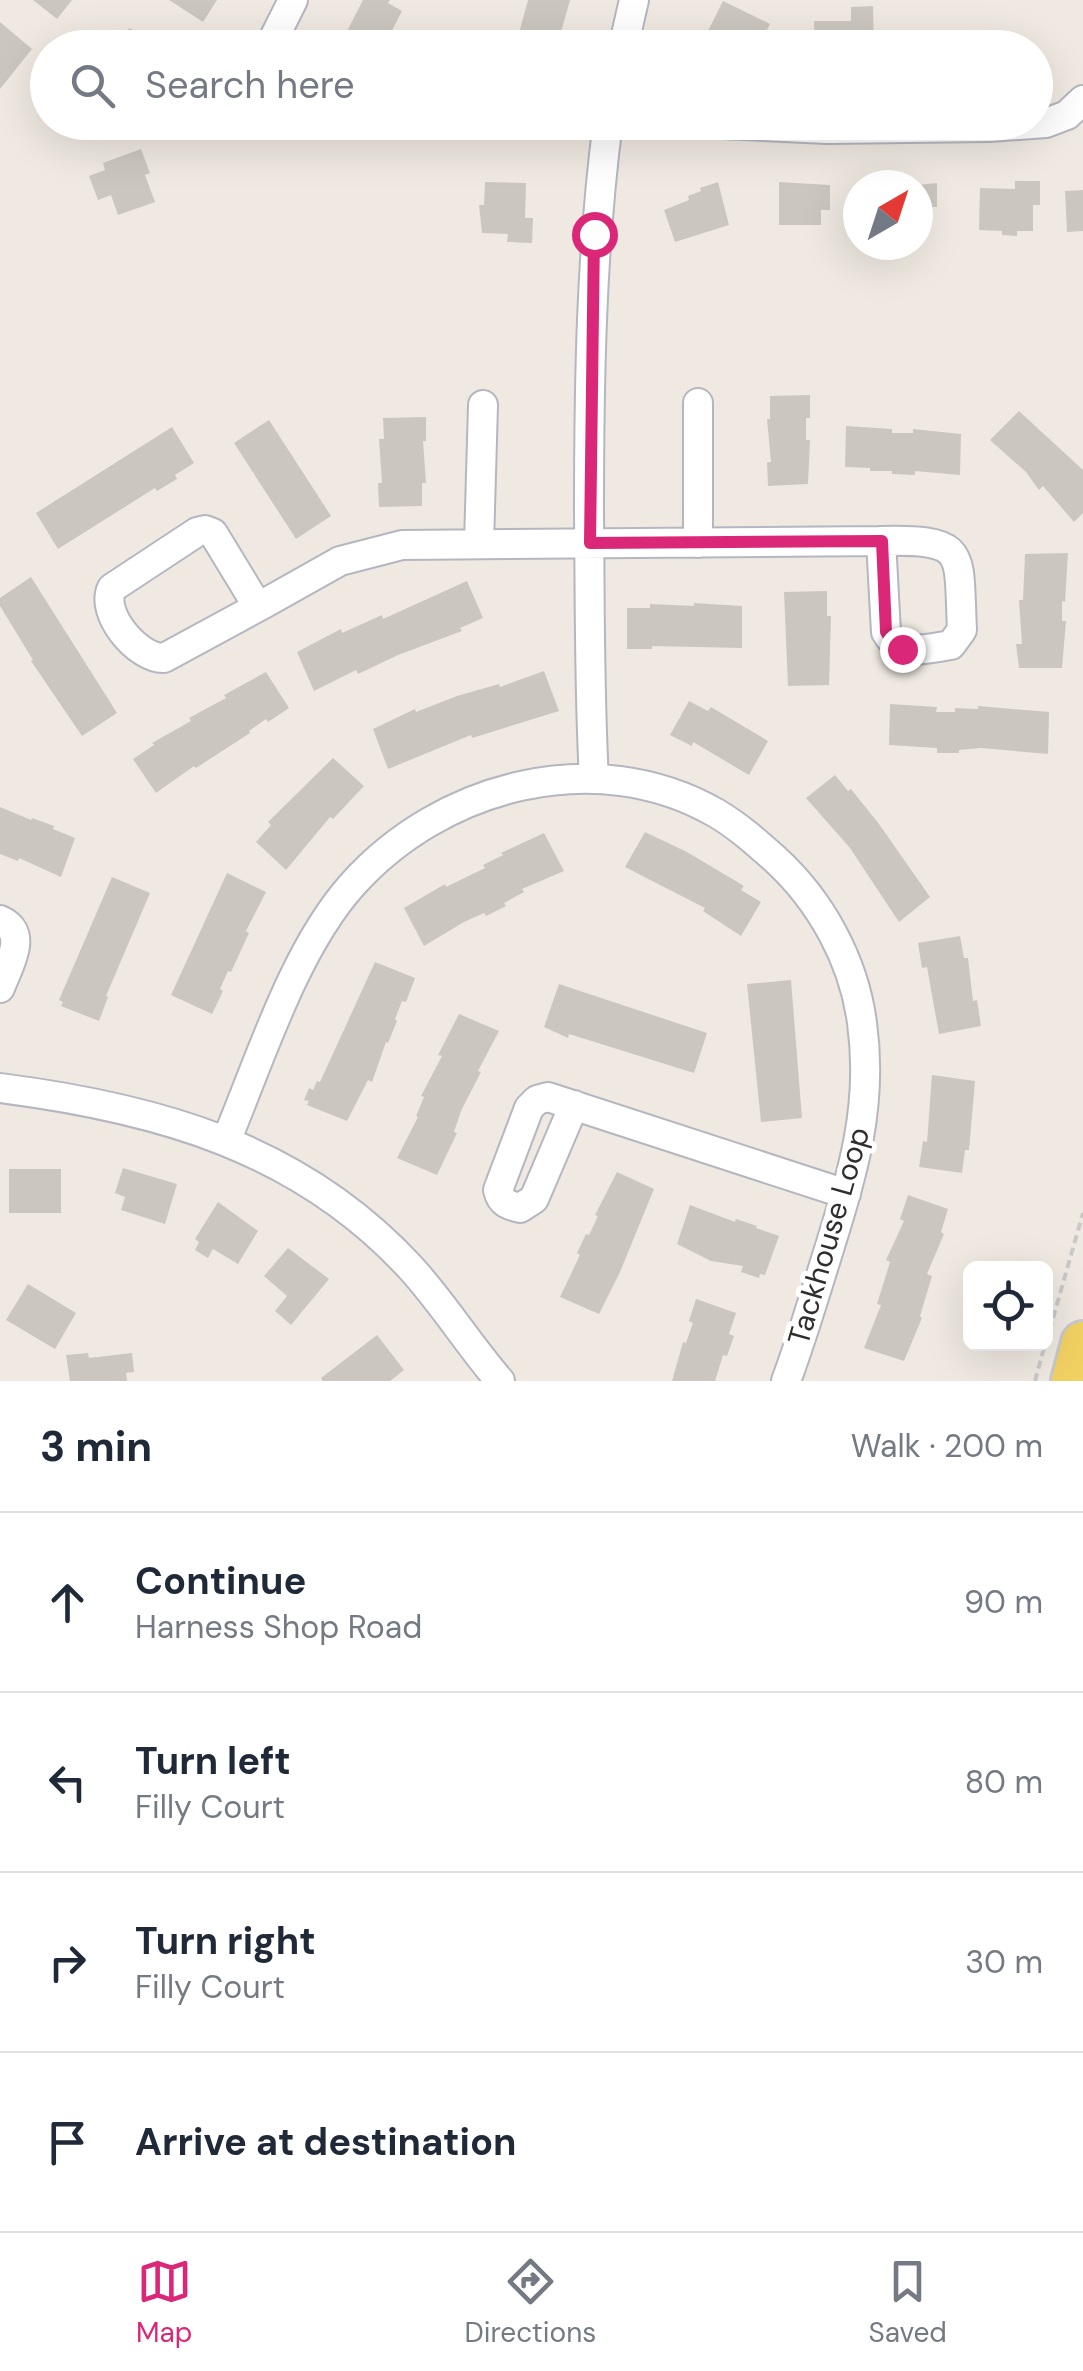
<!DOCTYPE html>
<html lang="en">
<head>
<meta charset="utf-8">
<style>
  :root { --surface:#fff; --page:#f2f2f3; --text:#1f2937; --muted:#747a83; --line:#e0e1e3; --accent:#db2777 }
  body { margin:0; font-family:"DM Sans",sans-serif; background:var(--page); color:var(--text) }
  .controls { position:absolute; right:30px; bottom:30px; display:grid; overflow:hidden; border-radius:15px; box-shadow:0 10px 40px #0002 }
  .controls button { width:90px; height:90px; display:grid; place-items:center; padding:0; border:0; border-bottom:2px solid var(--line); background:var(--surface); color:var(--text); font:50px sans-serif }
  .compass { position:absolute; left:843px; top:170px; width:90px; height:90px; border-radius:50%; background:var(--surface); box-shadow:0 10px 40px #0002; rotate:39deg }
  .stop { position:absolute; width:30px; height:30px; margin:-22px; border:8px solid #db2777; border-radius:50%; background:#fff }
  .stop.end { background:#db2777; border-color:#fff; box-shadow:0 2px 10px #0008 }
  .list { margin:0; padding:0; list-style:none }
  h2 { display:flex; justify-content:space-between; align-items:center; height:130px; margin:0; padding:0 40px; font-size:42px }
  h2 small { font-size:32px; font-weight:400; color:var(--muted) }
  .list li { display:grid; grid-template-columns:65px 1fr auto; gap:30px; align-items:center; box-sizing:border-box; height:180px; padding:0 40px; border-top:2px solid var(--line) }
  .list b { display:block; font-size:38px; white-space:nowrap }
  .list p { margin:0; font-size:32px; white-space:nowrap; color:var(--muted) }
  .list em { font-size:32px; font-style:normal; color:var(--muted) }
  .icon { flex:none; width:55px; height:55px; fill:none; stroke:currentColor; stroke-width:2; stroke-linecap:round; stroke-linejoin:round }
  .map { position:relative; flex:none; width:1083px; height:1381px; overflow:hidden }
  .search { position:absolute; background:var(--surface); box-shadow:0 10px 40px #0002; left:30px; right:30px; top:30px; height:110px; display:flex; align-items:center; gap:25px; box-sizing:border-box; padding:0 35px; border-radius:55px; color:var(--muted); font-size:38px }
  .sheet { height:850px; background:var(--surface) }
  nav { display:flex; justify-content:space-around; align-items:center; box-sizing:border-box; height:140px; border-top:2px solid var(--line); background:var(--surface); font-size:28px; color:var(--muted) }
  nav a { display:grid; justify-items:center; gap:5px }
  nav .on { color:var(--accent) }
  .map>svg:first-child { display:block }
  .building { fill:#cbc7bf }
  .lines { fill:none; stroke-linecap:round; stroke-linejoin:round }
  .minor-casing { stroke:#b4b7c1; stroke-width:32 }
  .primary-casing { stroke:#c9c9c9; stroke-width:48 }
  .path { stroke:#c9c9c9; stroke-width:4; stroke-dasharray:8 5; stroke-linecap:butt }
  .minor { stroke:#fff; stroke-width:28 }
  .primary { stroke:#f2d163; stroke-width:42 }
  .route { stroke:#db2777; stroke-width:12 }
  .labels { text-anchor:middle; stroke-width:10; stroke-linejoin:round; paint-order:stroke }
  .street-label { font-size:30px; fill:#2e2e2e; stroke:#fff }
</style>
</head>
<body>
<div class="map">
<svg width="1083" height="1381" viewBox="0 0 1083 1381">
  <rect width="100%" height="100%" fill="#efe9e1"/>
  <path class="building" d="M33 0H72L57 19Z
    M169 0H217L203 22Z
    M363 0H390L388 3 402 11 383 48H373L346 33Z
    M528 0H570L558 43 519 33Z
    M723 1 770 24 758 48H728L706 35Z
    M873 6 874 48H815L814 21H851V7Z
    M0 22 32 49 0 89Z
    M129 28 144 35 147 31 182 48H120Z
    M141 149 150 173 145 175 155 202 118 215 111 195 98 200 89 176 105 170 103 163Z
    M1015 181H1040V205H1033V231H1017V236L1002 235V231L979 230 980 188 1015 189Z
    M485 182 526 183 525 218H533L532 243 507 242 508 234 482 233 479 205H484Z
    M718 182 729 225 675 242 664 210 689 200 688 196 701 191 700 188Z
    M779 182 830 185V210H821V225H779Z
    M937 183V207H926V223H918V185Z
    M1083 190V231L1067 232 1065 191Z
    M810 395V418H806V440H810L808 484 768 486 767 462H771L767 419H770V396Z
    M1019 411 1083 470V513L1074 522 1043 486 1039 490 1026 472 990 440Z
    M426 417V441H423L426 483H422V506L379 507 378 483H382L379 439H384L383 418Z
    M269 420 331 516 296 539 234 443Z
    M846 426 892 429V433H913V429L961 434 960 475 915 471V475L892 474V471H870V468L845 467Z
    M172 427 194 463 175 475 177 479 157 491 155 488 58 549 36 513Z
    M1068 553 1065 602 1062 601V621H1066L1062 668H1019L1016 644H1022L1019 600H1023L1025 554Z
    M31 577 117 713 82 736 31 661 33 660 0 606V598Z
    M467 581 483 618 460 628 462 631 398 655 358 674 356 670 314 691 297 652 341 629 342 633 382 615 383 619Z
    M827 591V616H831L829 685 788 686 784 592Z
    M694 603 742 606V648L652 646V649H627V608H650V604L694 606Z
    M544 671 559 711 472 738 471 735 388 769 373 729 415 709 416 712 457 696 499 684 500 687Z
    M266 672 289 708 268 722 266 719 249 731 250 733 196 768 194 766 156 793 133 759 154 745 152 743 191 721 189 718 226 698 224 695Z
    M689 701 708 711 711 707 768 741 749 775 693 742 692 746 670 735Z
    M890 704 937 707 936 712H955V708L978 709V706L1049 712 1048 754 981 748 959 750V753H937V748L889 745Z
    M333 758 364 786 333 819 330 817 286 870 256 842 271 825 268 822Z
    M835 775 848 791 851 789 879 824 930 897 899 922 850 848 806 798Z
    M0 807 31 820 32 818 54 826 53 829 75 838 61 877 19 858 18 861 0 854Z
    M645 832 687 852 744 886 741 890 761 902 741 936 703 911 705 908 625 867Z
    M544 833 564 871 522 889 524 892 504 903 506 906 486 916 484 913 464 922 424 946 404 908 445 884 446 887 485 868 483 865 503 855 501 853Z
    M227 873 266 892 246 931 249 933 231 972 228 971 220 989 223 991 212 1014 171 995Z
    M112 877 150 893 106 996 108 997 99 1021 61 1006 63 1002 59 1000Z
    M960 936 964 958H968L973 1001 977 1000 981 1026 939 1034 927 967 922 968 918 943Z
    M375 962 415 978 406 1002 402 1001 395 1019 397 1021 388 1043 386 1042 372 1082 368 1080 347 1121 307 1105 309 1101 304 1100 309 1088 313 1090 317 1081 320 1082Z
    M791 980 802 1118 761 1122 747 984Z
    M559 984 707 1033 694 1073 569 1034 568 1038 544 1027Z
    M459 1014 499 1031 478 1071 481 1072 461 1111 454 1132 457 1133 437 1175 397 1158 418 1117 416 1116 424 1097 421 1096 442 1056 438 1055Z
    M932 1075 975 1081 969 1150H965L962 1173 919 1167 923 1141 927 1142Z
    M123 1168 177 1184 165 1224 121 1210 125 1197 115 1193Z
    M9 1169H61V1213H9Z
    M617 1172 654 1189 620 1272 599 1314 560 1297 580 1255 577 1253 586 1234 589 1235 598 1216 595 1215Z
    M908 1195 948 1209 941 1232 944 1234 927 1274 932 1276 920 1316 922 1318 904 1361 864 1348 881 1305 877 1304 890 1262 886 1260 904 1221 900 1219Z
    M218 1202 258 1231 238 1264 213 1249 208 1258 195 1250 199 1242 195 1239Z
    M690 1205 735 1222 736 1219 757 1226 756 1228 779 1236 765 1275 760 1274 759 1278 741 1272 743 1266 711 1261 677 1244Z
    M288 1248 329 1279 291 1325 275 1311 287 1296 264 1276Z
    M28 1284 76 1313 55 1349 6 1320Z
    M696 1299 736 1313 729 1334 734 1336 727 1356 723 1355 715 1381H672L683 1342 686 1343 693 1323 689 1321Z
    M377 1335 404 1370 390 1381H323L321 1378Z
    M88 1353 89 1358 132 1353 134 1372 126 1373 127 1381H70L66 1355Z"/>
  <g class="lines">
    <defs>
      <path id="minor" d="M269 48 293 0
        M623 48 634 0
        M679 122 827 129 989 127 1046 123 1067 115 1083 100
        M698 403V543
        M479 544 483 405
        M258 607 164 658C138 659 99 613 112 588L197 532 205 530 213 533 258 607 340 561 402 545 881 541 886 632C901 658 925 649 951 645L962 630C958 551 969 539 881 541
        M594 779C589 690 590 601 589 512 589 382 591 252 608 122
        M0 920C30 933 8 966 0 988
        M0 1088C156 1108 299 1147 410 1267 443 1303 468 1344 500 1381
        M574 1105 534 1199 520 1208C508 1205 501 1203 498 1190L529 1108 537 1100 548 1097 846 1194
        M226 1141C260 1060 294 950 352 885 441 785 596 744 716 813 738 826 756 842 775 859 821 901 854 961 862 1023 874 1109 851 1178 826 1259 813 1300 801 1341 786 1381"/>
      <path id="primary" d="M1073 1381 1083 1343"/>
    </defs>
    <use href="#minor" class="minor-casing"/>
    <use href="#primary" class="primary-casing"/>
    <path class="path" d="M1046 1343 1083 1213
      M1035 1381 1045 1344"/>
    <use href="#minor" class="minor"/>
    <use href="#primary" class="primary"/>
  </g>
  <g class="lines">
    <path class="route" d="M594 234 590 543 882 541 886 632 892 642 902 649"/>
  </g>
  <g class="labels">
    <g class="street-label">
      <text transform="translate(829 1236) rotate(-74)" y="10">Tackhouse Loop</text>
    </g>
  </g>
</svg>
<div class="controls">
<button><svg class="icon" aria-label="locate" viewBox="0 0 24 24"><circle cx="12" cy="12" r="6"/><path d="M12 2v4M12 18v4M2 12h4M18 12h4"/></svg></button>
</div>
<svg class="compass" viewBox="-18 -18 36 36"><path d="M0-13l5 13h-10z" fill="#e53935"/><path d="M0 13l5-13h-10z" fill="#747a83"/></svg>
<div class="stop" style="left:594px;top:234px"></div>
<div class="stop end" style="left:902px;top:649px"></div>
<div class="search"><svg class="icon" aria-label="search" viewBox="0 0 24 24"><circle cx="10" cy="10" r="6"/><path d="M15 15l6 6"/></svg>Search here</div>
</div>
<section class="sheet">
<h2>3 min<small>Walk · 200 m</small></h2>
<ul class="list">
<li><svg class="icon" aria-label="ahead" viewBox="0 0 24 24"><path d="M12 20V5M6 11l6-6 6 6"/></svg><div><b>Continue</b><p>Harness Shop Road</p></div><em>90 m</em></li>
<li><svg class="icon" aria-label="left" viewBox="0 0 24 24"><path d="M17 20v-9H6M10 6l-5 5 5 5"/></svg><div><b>Turn left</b><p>Filly Court</p></div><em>80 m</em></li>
<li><svg class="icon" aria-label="right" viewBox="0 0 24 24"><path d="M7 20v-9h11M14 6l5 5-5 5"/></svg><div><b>Turn right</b><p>Filly Court</p></div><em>30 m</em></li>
<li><svg class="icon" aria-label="arrive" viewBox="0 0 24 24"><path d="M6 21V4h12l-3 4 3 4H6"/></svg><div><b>Arrive at destination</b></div></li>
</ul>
</section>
<nav>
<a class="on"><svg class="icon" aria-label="map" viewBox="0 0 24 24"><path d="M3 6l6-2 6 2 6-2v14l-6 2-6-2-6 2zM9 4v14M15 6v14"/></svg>Map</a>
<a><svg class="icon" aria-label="directions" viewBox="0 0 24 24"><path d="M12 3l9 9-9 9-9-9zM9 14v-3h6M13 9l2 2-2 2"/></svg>Directions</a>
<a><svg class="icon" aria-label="saved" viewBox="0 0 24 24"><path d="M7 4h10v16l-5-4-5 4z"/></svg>Saved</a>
</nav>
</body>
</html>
